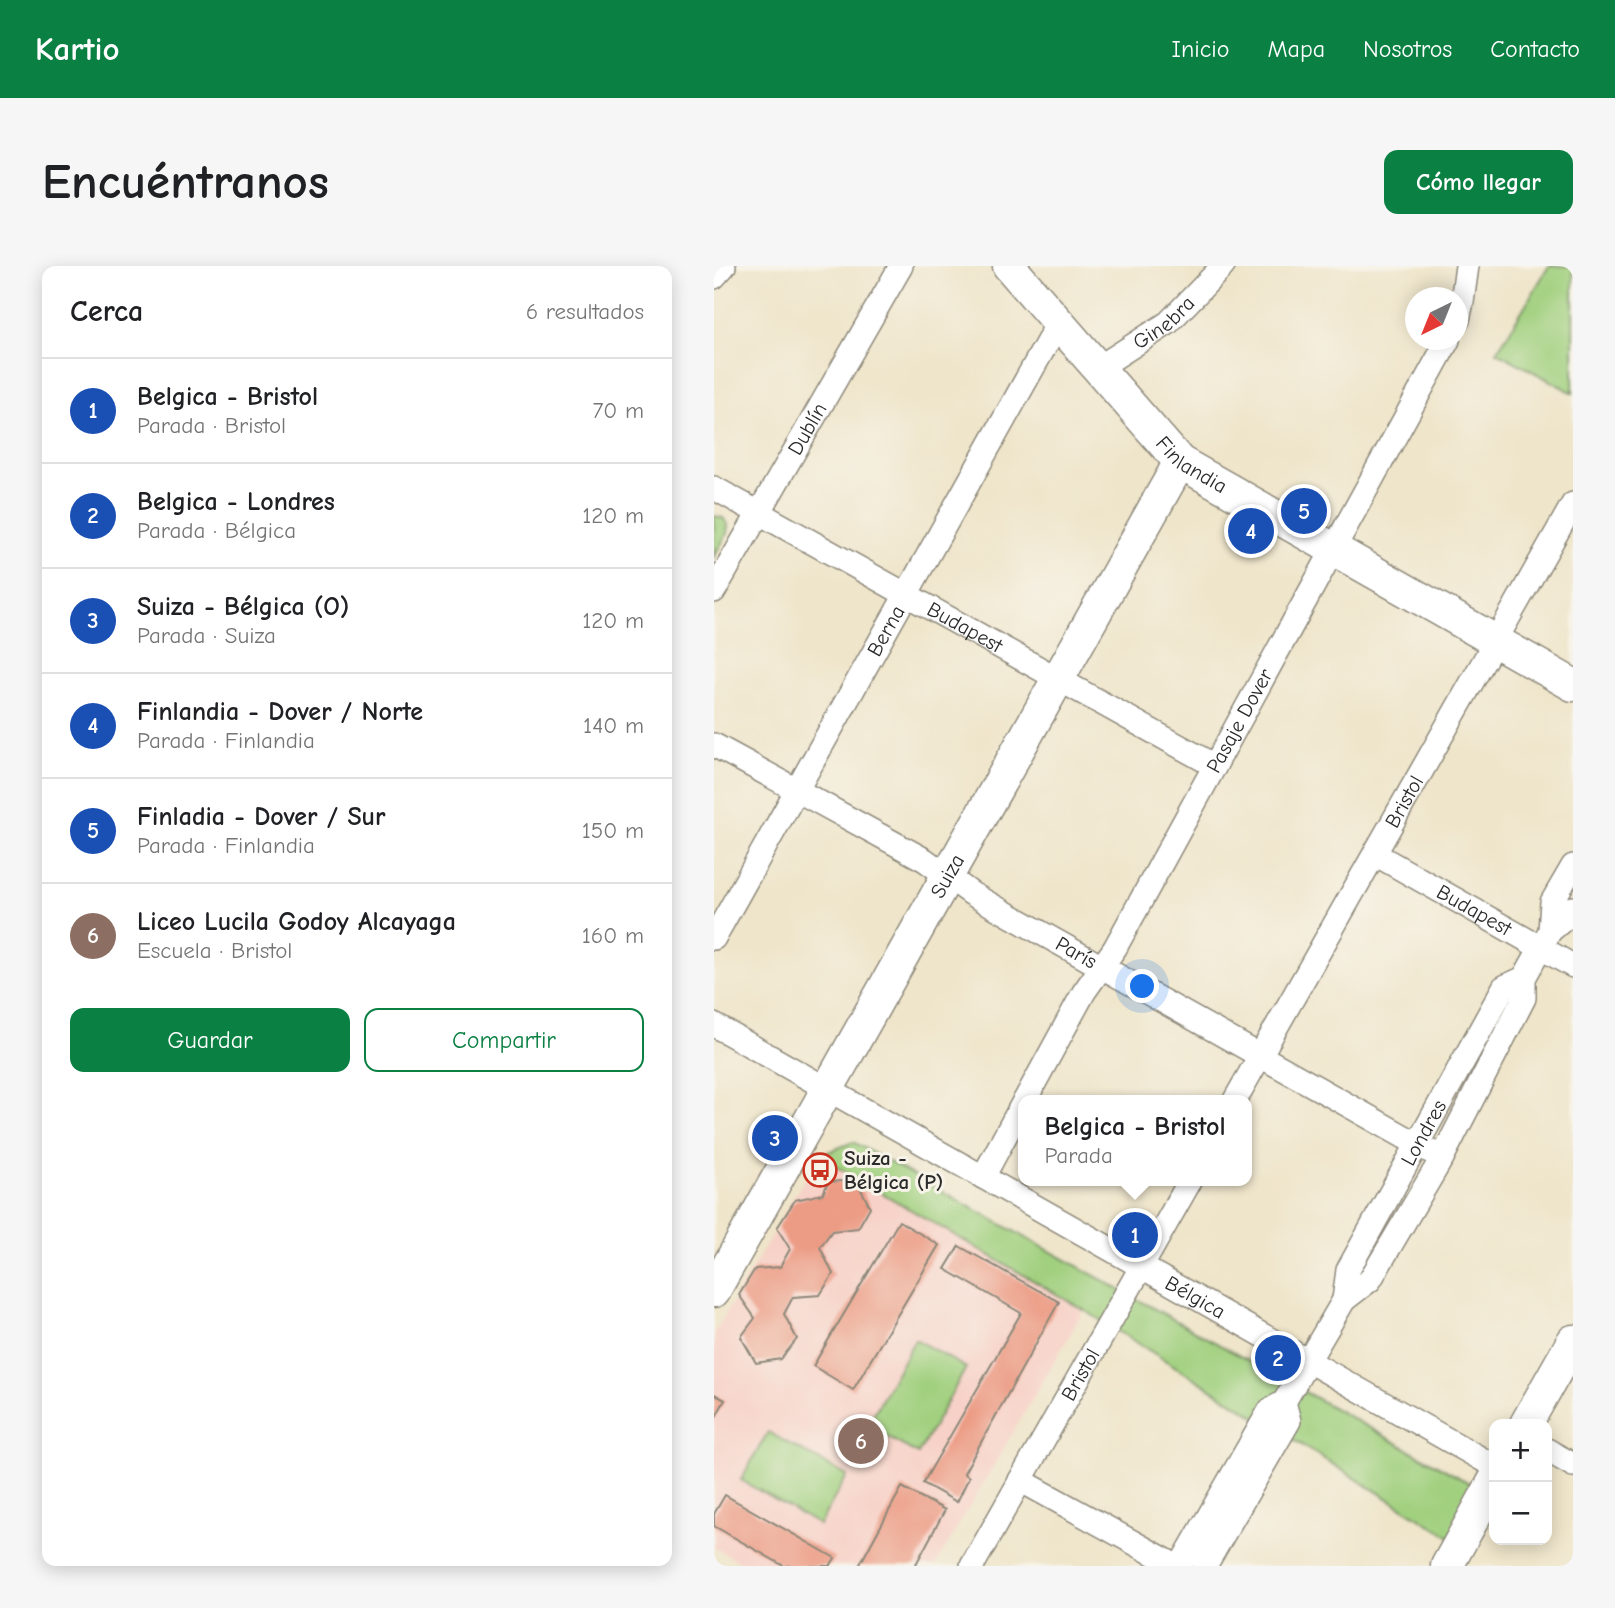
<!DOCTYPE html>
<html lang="es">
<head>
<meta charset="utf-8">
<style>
  :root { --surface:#fff; --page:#f6f6f6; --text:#202124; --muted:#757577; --line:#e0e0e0; --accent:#0b8043 }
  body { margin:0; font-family:"Comic Neue",sans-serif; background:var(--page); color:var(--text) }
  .controls { position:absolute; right:21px; bottom:21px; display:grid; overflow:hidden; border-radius:14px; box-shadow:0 4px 18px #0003 }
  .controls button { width:63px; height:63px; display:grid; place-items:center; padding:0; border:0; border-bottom:2px solid var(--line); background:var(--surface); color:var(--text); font:35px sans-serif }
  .compass { position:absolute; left:691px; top:21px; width:63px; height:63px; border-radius:50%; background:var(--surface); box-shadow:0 4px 18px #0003; rotate:223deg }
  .you { position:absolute; left:429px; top:721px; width:24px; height:24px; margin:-18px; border:5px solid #fff; border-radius:50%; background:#1a73e8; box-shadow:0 0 0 10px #1a73e833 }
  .badge { display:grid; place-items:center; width:46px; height:46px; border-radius:50%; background:var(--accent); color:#fff; font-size:23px; font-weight:700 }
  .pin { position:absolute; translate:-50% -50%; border:4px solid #fff; box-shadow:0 2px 7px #0006 }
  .popup { position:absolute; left:304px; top:829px; width:234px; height:91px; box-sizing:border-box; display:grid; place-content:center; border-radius:14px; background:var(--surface); filter:drop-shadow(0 2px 5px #0005); font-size:23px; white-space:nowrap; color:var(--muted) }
  .popup b { font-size:26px; color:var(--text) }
  .popup::after { content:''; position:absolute; left:50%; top:100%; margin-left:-14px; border:14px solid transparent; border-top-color:var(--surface) }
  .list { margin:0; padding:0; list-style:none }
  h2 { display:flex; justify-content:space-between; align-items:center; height:91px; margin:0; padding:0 28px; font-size:30px }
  h2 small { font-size:23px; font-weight:400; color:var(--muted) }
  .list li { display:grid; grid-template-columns:46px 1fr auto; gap:21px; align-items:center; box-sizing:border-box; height:105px; padding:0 28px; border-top:2px solid var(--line) }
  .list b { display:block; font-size:26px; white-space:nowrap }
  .list p { margin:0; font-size:23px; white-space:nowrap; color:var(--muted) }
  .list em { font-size:23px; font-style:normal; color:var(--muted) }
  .actions { display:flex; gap:14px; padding:21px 28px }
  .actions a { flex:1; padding:16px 0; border:2px solid var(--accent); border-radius:14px; text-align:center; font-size:24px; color:var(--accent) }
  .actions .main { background:var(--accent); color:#fff }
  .map { position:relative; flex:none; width:859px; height:1300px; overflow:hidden; border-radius:14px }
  header { display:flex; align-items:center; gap:42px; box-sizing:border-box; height:98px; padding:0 35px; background:var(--accent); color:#fff }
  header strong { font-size:33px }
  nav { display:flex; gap:38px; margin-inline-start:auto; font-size:24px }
  .intro { display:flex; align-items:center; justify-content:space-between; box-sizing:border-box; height:168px; padding:0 42px }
  h1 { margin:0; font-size:49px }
  .button { padding:18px 32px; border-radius:14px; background:var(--accent); color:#fff; font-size:24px; font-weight:700 }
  main { display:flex; gap:42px; padding:0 42px }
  aside { flex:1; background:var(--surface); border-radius:14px; box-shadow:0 4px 18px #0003 }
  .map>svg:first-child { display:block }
  .built { fill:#f7d1c7 }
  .green { fill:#a1d07f; stroke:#667e55; stroke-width:2 }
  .building { fill:#ec9c85 }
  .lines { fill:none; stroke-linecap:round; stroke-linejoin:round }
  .street-casing { stroke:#8d887a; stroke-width:26 }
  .secondary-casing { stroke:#8d887a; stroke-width:35 }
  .street { stroke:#fff; stroke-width:23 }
  .secondary { stroke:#fff; stroke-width:32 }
  .labels { text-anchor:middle; stroke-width:6; stroke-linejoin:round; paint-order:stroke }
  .street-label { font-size:21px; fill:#2b2b2b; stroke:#f7f3e8 }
  .poi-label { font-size:21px; font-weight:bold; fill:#2b2b2b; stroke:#f7f3e8; text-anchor:start }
</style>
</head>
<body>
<header>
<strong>Kartio</strong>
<nav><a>Inicio</a><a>Mapa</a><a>Nosotros</a><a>Contacto</a></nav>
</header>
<div class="intro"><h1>Encuéntranos</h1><a class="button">Cómo llegar</a></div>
<main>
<aside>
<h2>Cerca<small>6 resultados</small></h2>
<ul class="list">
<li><span class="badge" style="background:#1a4fb4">1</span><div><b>Belgica - Bristol</b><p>Parada · Bristol</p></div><em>70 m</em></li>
<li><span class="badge" style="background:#1a4fb4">2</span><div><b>Belgica - Londres</b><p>Parada · Bélgica</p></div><em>120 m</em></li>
<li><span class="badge" style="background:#1a4fb4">3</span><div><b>Suiza - Bélgica (O)</b><p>Parada · Suiza</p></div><em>120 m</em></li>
<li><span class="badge" style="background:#1a4fb4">4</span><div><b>Finlandia - Dover / Norte</b><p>Parada · Finlandia</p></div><em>140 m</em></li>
<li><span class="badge" style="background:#1a4fb4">5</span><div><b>Finladia - Dover / Sur</b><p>Parada · Finlandia</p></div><em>150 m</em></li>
<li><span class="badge" style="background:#8d6e63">6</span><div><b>Liceo Lucila Godoy Alcayaga</b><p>Escuela · Bristol</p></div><em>160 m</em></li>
</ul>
<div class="actions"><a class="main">Guardar</a><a>Compartir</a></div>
</aside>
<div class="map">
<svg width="859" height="1300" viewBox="0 0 859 1300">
  <rect width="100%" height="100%" fill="#f7f3e8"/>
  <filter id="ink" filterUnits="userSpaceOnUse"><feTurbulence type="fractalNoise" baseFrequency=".0143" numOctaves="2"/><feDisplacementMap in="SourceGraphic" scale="14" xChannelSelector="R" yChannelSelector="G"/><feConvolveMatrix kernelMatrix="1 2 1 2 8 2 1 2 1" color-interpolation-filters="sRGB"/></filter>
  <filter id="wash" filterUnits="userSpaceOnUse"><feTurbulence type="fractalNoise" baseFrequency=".00686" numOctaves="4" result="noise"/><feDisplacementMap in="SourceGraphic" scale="28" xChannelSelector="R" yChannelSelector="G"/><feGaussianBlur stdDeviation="1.57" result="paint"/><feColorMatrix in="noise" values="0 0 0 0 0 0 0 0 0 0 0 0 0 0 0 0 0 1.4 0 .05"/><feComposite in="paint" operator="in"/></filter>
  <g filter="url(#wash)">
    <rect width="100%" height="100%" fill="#efe5ca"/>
    <path class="built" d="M104 890 370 1044 221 1300H33L0 1281V1068Z"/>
    <path class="green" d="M835 0H859V127L783 86Z
      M0 250 9 252 14 258 13 268 0 291Z
      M139 876 766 1223 738 1272 370 1044 104 890Z
      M201 1073 252 1102 204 1188 153 1160Z
      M54 1166 133 1210 105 1259 27 1214Z"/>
    <g id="blocks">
      <path class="building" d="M142 914 156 941 144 962 118 965 106 981 119 1008 106 1029 79 1031 70 1048 83 1073 67 1093 42 1097 27 1071 41 1052 25 1029 41 1003 66 1001 76 983 63 962 81 934 109 928 114 916Z
        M185 955 225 979 139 1124 99 1100Z
        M245 980 345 1036 250 1207 255 1211 243 1236 209 1217 307 1047 231 1003Z
        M0 1128 11 1134 0 1154Z
        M188 1221 231 1244 201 1300H145Z
        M11 1229 121 1292 116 1300H70L0 1260V1248Z"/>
    </g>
  </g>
  <g filter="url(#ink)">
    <use href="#blocks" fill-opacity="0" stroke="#8d887a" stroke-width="2"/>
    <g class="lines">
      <defs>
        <g id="street">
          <path d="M0 11 10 0"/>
          <path d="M744 54 748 36 753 0"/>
          <path id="s1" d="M384 102 454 57 509 0"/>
          <path id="s2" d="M0 222 501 500"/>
          <path id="s3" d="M0 325 187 0"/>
          <path id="s4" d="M0 479 211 594 258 628 728 892"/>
          <path id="s5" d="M661 588 859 700"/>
          <path d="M836 665 838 636 859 600"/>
          <path id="s6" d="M0 672 344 57"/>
          <path id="s7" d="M0 759 780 1200"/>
          <path id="s8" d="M311 834 370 726 401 682 734 74"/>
          <path id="s9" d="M521 834 859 238"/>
          <path d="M269 911 309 837"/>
          <path id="s10" d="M630 1034 634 1004 790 721 810 712"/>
          <path d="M833 1184 859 1199"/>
          <path d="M306 1214 462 1300"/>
          <path id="s11" d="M258 1300 476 915"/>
          <path d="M466 1300 556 1144 570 1136 630 1034 656 1014 728 892 810 732V712L836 665 855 649 859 642"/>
          <path d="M491 1300 575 1155 570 1136"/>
        </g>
        <g id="secondary">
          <path id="s12" d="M295 0 466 196 859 419"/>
          <path id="s13" d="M0 1025 466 196"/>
          <path d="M812 1158 859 1075"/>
          <path d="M733 1300 780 1215"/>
        </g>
      </defs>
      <use href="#street" class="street-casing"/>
      <use href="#secondary" class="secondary-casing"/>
      <use href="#street" class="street"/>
      <use href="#secondary" class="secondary"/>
    </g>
  </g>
  <defs>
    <symbol id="bus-ring" viewBox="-11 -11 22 22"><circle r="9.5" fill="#f7f3e8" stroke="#c8321e" stroke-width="1.5"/><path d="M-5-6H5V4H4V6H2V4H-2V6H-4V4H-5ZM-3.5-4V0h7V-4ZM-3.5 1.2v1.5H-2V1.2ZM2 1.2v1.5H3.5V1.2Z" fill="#c8321e"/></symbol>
  </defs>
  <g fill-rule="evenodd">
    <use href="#bus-ring" x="87" y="885" width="38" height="38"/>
  </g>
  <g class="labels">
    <g class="street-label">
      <text dy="7" stroke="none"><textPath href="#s1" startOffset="80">Ginebra</textPath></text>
      <text dy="7" stroke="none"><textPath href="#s3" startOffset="187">Dublín</textPath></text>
      <text dy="7" stroke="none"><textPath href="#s12" startOffset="271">Finlandia</textPath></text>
      <text dy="7" stroke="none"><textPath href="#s2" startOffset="287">Budapest</textPath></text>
      <text dy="7" stroke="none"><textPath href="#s6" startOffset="352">Berna</textPath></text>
      <text dy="7" stroke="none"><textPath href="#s8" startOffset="436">Pasaje Dover</textPath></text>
      <text dy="7" stroke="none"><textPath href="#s9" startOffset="343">Bristol</textPath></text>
      <text dy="7" stroke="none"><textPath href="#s13" startOffset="476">Suiza</textPath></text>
      <text dy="7" stroke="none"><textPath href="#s5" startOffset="114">Budapest</textPath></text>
      <text dy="7" stroke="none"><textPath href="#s4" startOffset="418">París</textPath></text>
      <text dy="7" stroke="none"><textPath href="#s10" startOffset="187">Londres</textPath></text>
      <text dy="7" stroke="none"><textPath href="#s7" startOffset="553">Bélgica</textPath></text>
      <text dy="7" stroke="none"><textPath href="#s11" startOffset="220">Bristol</textPath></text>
    </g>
    <g class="poi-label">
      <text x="130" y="899">Suiza -<tspan x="130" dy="24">Bélgica (P)</tspan></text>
    </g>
  </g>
</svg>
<div class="controls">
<button>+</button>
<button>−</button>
</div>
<svg class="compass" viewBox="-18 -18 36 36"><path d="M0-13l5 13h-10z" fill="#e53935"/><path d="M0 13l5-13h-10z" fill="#757577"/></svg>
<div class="you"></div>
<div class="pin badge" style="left:421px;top:969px;background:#1a4fb4">1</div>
<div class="popup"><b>Belgica - Bristol</b>Parada</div>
<div class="pin badge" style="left:564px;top:1092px;background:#1a4fb4">2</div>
<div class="pin badge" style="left:61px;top:872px;background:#1a4fb4">3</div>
<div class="pin badge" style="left:537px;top:265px;background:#1a4fb4">4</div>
<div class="pin badge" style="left:590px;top:245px;background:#1a4fb4">5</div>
<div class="pin badge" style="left:147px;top:1175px;background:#8d6e63">6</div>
</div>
</main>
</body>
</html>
